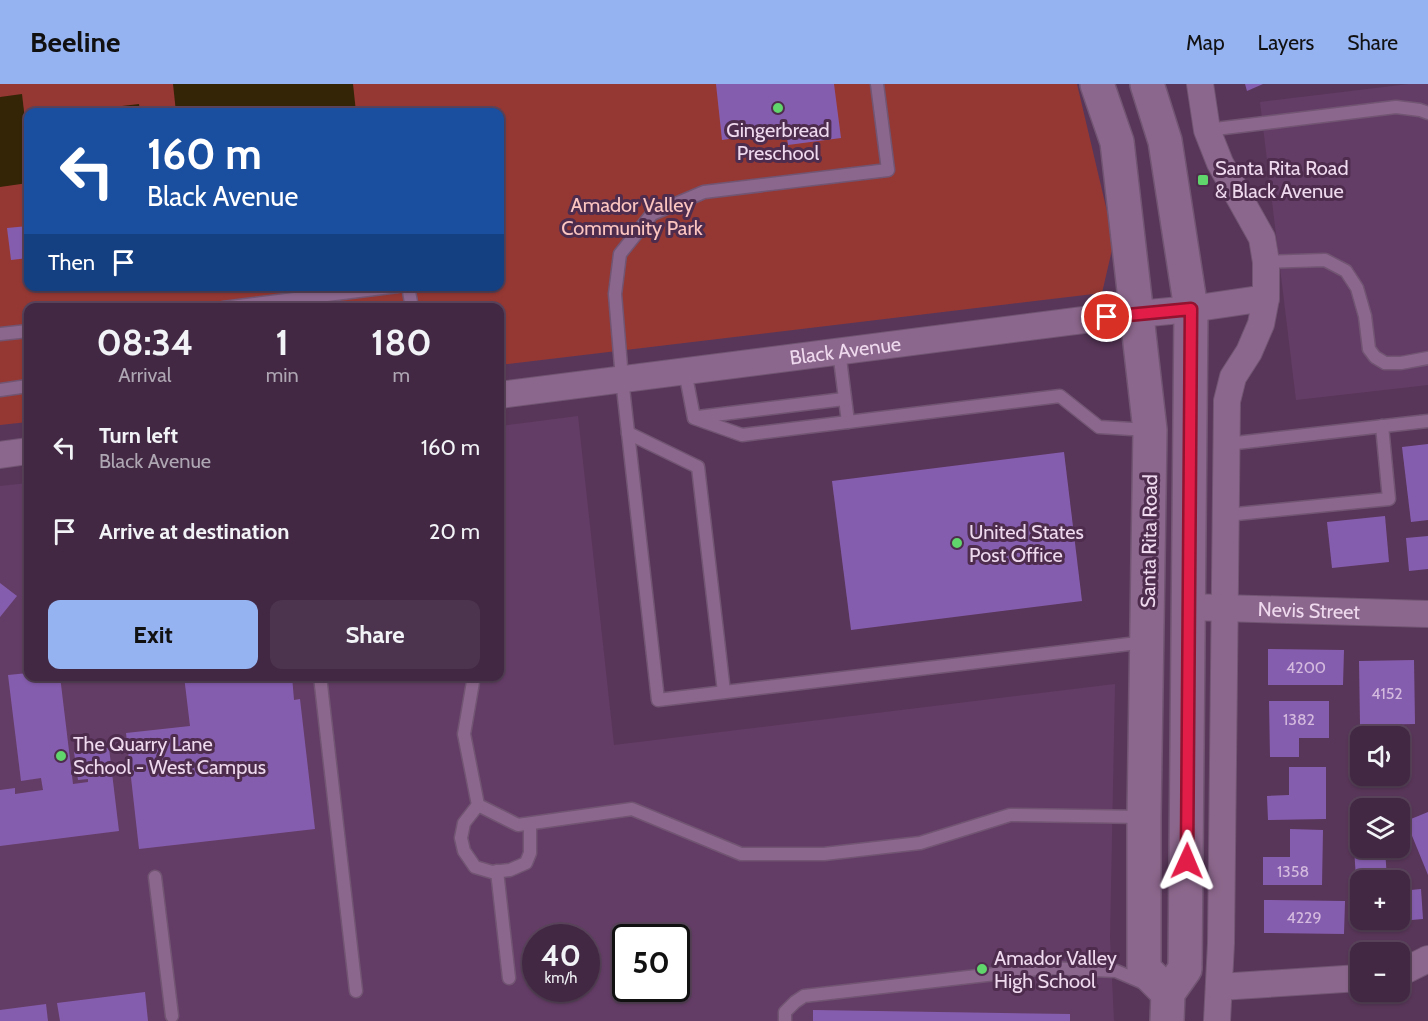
<!DOCTYPE html>
<html lang="en">
<head>
<meta charset="utf-8">
<style>
  :root { --surface:#422843; --page:#4c344e; --text:#f1f3f6; --muted:#aea6b2; --line:#5a445c; --accent:#95b2f1 }
  body { margin:0; font-family:Cabin,sans-serif; background:var(--page); color:var(--text); height:100vh; display:flex; flex-direction:column; font-size:22px; white-space:nowrap }
  * { box-sizing:border-box; margin:0 }
  p { font-size:20px; color:var(--muted) }
  .icon { flex:none; width:33px; height:33px; fill:none; stroke:currentColor; stroke-width:2; stroke-linecap:round; stroke-linejoin:round }
  .map { position:relative; flex:1; overflow:hidden }
  .side { position:absolute; left:24px; top:219px; width:480px; height:378px; display:flex; flex-direction:column; background:var(--surface); border-radius:12px; box-shadow:0 2px 4px #0004,0 0 0 2px var(--line) }
  .side>* { flex:none }
  .hud { position:absolute; left:24px; top:24px; width:480px; height:183px; border-radius:12px; box-shadow:0 2px 4px #0004,0 0 0 2px var(--line); background:#1a4fa0; color:#fff; overflow:hidden }
  .buttons { position:absolute; left:1350px; top:642px; display:grid; gap:12px }
  .buttons a { display:grid; place-items:center; width:60px; height:60px; border-radius:12px; background:var(--surface); box-shadow:0 2px 4px #0004,0 0 0 2px var(--line); font-size:30px }
  .speed { position:absolute; left:522px; top:840px; display:flex; gap:12px; font-size:30px; font-weight:700; text-align:center }
  .speed>* { display:grid; place-content:center; width:78px; height:78px; border-radius:50%; background:var(--surface); box-shadow:0 2px 4px #0004,0 0 0 2px var(--line); line-height:1 }
  .speed small { font-size:15px; font-weight:400 }
  .speed .limit { border:3px solid #111; border-radius:9px; background:#fff; color:#111 }
  .pin { position:absolute; display:grid; place-items:center; width:51px; height:51px; color:#fff; margin:-26px; border:3px solid #fff; border-radius:50%; box-shadow:0 2px 6px #0007 }
  .me { position:absolute; width:66px; margin:-33px; rotate:1deg; stroke-linejoin:round; filter:drop-shadow(0 0 4px #0008) }
  .turn { display:flex; align-items:center; gap:21px; height:126px; padding:0 24px; font-size:27px }
  .turn .icon { width:78px; height:78px; stroke-width:2.5 }
  .turn b { display:block; font-size:42px; line-height:51px }
  .then { display:flex; align-items:center; height:57px; padding:0 24px; background:#0003; gap:12px; font-size:22px }
  .eta { display:flex; justify-content:space-evenly; align-items:center; height:102px; text-align:center }
  .eta b { font-size:36px; font-weight:700; line-height:42px }
  .cta { display:flex; gap:12px; margin-top:auto; padding:12px 24px }
  .cta a { flex:1; height:69px; border-radius:12px; background:var(--accent); color:#111; font-size:24px; font-weight:700; line-height:69px; text-align:center }
  .cta a+a { background:var(--page); color:var(--text) }
  ul { padding:0; list-style:none }
  li { display:flex; align-items:center; gap:18px; height:84px; padding:0 24px }
  li div { flex:1 }
  li b { display:block; font-size:22px }
  li em { font-style:normal }
  header { display:flex; align-items:center; gap:36px; box-sizing:border-box; height:84px; padding:0 30px; background:var(--accent); color:#111 }
  header strong { font-size:28px }
  nav { display:flex; gap:33px; margin-inline-start:auto; font-size:21px }
  .map>svg:first-child { display:block }
  .built { fill:#643d66; fill-rule:evenodd }
  .green { fill:#953834; fill-rule:evenodd }
  .water { fill:#332505 }
  .building { fill:#855dae }
  .lines { fill:none; stroke-linecap:round; stroke-linejoin:round }
  .service-casing { stroke:#715573; stroke-width:15 }
  .minor-casing { stroke:#715573; stroke-width:28 }
  .secondary-casing { stroke:#715573; stroke-width:36 }
  .service { stroke:#8c678d; stroke-width:12 }
  .minor { stroke:#8c678d; stroke-width:26 }
  .secondary { stroke:#8c678d; stroke-width:33 }
  .route-casing { stroke:#92132f; stroke-width:15 }
  .route { stroke:#e11d48; stroke-width:10 }
  .poi-dot { fill:#60d56b; stroke:#4d2c4e; stroke-width:2 }
  .labels { text-anchor:middle; dominant-baseline:central; stroke-width:6; stroke-linejoin:round; paint-order:stroke }
  .number-label { font-size:16px; fill:#d4bade }
  .poi-label { font-size:20px; fill:#eed9ee; stroke:#4d2c4e; text-anchor:start }
  .park-label { font-size:20px; fill:#fcc5c0; stroke:#4d2c4e }
  .street-label { font-size:20px; fill:#eed9ee; stroke:#4d2c4e }
</style>
</head>
<body>
<header>
<strong>Beeline</strong>
<nav><a>Map</a><a>Layers</a><a>Share</a></nav>
</header>
<div class="map">
<svg width="1428" height="937" viewBox="0 0 1428 937">
  <rect width="100%" height="100%" fill="#583659"/>
  <!-- built -->
  <g class="built">
    <polygon points="1409,0 1428,0 1428,301 1296,316 1260,18"/>
    <path d="M578 332 614 661 1115 600 1110 854 1114 937H0V402L28 399V592H500V342ZM536 854H586V904H536ZM626 854H676V904H626Z"/>
  </g>
  <!-- green -->
  <path class="green" d="M0 0H1077L1114 157 1102 209 500 281V224H28V338L0 341ZM28 28H500V202H28Z"/>
  <!-- water -->
  <g class="water">
    <polygon points="173,0 353,0 356,28 176,28"/>
    <polygon points="22,10 28,62 28,99 0,103 0,13"/>
    <polygon points="139,20 140,28 71,28"/>
  </g>
  <!-- building -->
  <g class="building">
    <polygon points="716,0 834,0 841,54 788,61 786,47 722,56"/>
    <polygon points="1245,0 1263,0 1247,7"/>
    <polygon points="28,142 28,174 11,176 7,144"/>
    <polygon points="1428,360 1428,436 1411,438 1402,363"/>
    <polygon points="1064,368 1082,517 851,546 832,397"/>
    <polygon points="1385,432 1389,478 1332,484 1327,438"/>
    <polygon points="1428,452 1428,485 1409,487 1406,454"/>
    <polygon points="0,499 17,512 0,533"/>
    <polygon points="1268,565 1344,566 1343,601 1268,601"/>
    <polygon points="1414,576 1415,640 1360,641 1359,577"/>
    <polygon points="28,589 28,592 60,592 73,700 88,698 88,695 78,696 74,668 109,664 119,747 0,762 0,706 15,704 15,710 43,706 41,694 21,697 8,591"/>
    <polygon points="184,592 292,592 294,616 300,615 315,745 139,765 126,649 190,642"/>
    <polygon points="1269,617 1329,617 1329,654 1299,654 1299,673 1270,673"/>
    <polygon points="1289,683 1326,683 1326,735 1268,736 1267,712 1289,711"/>
    <polygon points="1428,728 1428,791 1406,737"/>
    <polygon points="1290,745 1323,746 1322,801 1263,801 1263,773 1290,773"/>
    <polygon points="1354,764 1385,764 1387,796 1360,796 1360,836 1390,836 1390,837 1359,839"/>
    <polygon points="1421,805 1423,835 1400,837 1400,807"/>
    <polygon points="1264,816 1345,817 1344,850 1264,849"/>
    <polygon points="145,908 148,937 60,937 57,919"/>
    <polygon points="46,920 48,937 0,937 0,926"/>
    <polygon points="813,926 1070,930 1070,937 813,937"/>
  </g>
  <g class="lines">
    <defs>
      <g id="service">
        <polyline points="877,0 888,86 704,108 652,130 620,170 615,210 622,295 658,616 1146,558"/>
        <polyline points="1207,46 1396,23 1420,26 1428,29"/>
        <polyline points="1266,178 1325,176 1346,187 1357,204 1365,232 1369,265 1375,273 1385,279 1401,279 1428,274"/>
        <polyline points="408,202 412,224"/>
        <polyline points="223,224 398,202"/>
        <polyline points="0,250 28,247"/>
        <polyline points="839,267 848,338"/>
        <polyline points="685,287 694,334 742,351 1060,312 1099,343 1148,346"/>
        <polyline points="0,306 28,302"/>
        <polyline points="698,333 844,315"/>
        <polyline points="628,349 698,383 724,608"/>
        <polyline points="1227,360 1428,337"/>
        <polyline points="1226,431 1389,415 1382,342"/>
        <polyline points="320,592 356,907"/>
        <polyline points="474,592 464,650 478,721 518,741 632,725 741,770 824,770 920,759 1010,731 1143,733"/>
        <polyline points="478,721 464,739 461,754 464,767 475,783 492,788 510,786 526,779 530,769 530,740"/>
        <polyline points="497,787 509,894"/>
        <polyline points="155,793 172,932"/>
        <polyline points="785,937 785,928 795,918 804,912 1047,884 1116,887 1144,899"/>
      </g>
      <g id="minor">
        <polyline points="1200,0 1207,46 1220,79 1262,154 1266,178 1266,214 1261,240 1249,268 1233,293 1227,317 1221,859 1217,937"/>
        <path id="s1" d="M500 311 1107 233 1191 225 1266 214"/>
        <polyline points="0,371 28,367"/>
        <path id="s2" d="M1189 523 1428 530"/>
        <polyline points="1400,889 1428,875"/>
        <polyline points="1219,903 1360,894"/>
      </g>
      <g id="secondary">
        <polyline points="1097,0 1117,58 1150,346 1144,733 1144,885 1168,909"/>
        <polyline points="1147,0 1165,57 1191,225 1185,885 1168,909 1167,937"/>
      </g>
    </defs>
    <!-- service casing -->
    <use href="#service" class="service-casing"/>
    <!-- minor casing -->
    <use href="#minor" class="minor-casing"/>
    <!-- secondary casing -->
    <use href="#secondary" class="secondary-casing"/>
    <!-- service -->
    <use href="#service" class="service"/>
    <!-- minor -->
    <use href="#minor" class="minor"/>
    <!-- secondary -->
    <use href="#secondary" class="secondary"/>
  </g>
  <g class="lines">
    <defs>
      <polyline id="route" points="1107,233 1191,225 1187,777"/>
    </defs>
    <!-- route casing -->
    <use href="#route" class="route-casing"/>
    <!-- route -->
    <use href="#route" class="route"/>
  </g>
  <!-- markers -->
  <g class="poi-dot">
    <circle cx="778" cy="24" r="6"/>
    <rect x="1197" y="90" width="12" height="12" rx="3"/>
    <circle cx="957" cy="459" r="6"/>
    <circle cx="61" cy="672" r="6"/>
    <circle cx="982" cy="885" r="6"/>
  </g>
  <g class="labels">
    <!-- number labels -->
    <g class="number-label">
      <text x="1306" y="583">4200</text>
      <text x="1387" y="609">4152</text>
      <text x="1299" y="635">1382</text>
      <text x="1293" y="787">1358</text>
      <text x="1304" y="833">4229</text>
    </g>
    <!-- poi labels -->
    <g class="poi-label">
      <text x="778" y="46" text-anchor="middle">Gingerbread<tspan x="778" dy="23">Preschool</tspan></text>
      <text x="1215" y="84">Santa Rita Road<tspan x="1215" dy="23">&amp; Black Avenue</tspan></text>
      <text x="969" y="448">United States<tspan x="969" dy="23">Post Office</tspan></text>
      <text x="73" y="660">The Quarry Lane<tspan x="73" dy="23">School - West Campus</tspan></text>
      <text x="994" y="874">Amador Valley<tspan x="994" dy="23">High School</tspan></text>
    </g>
    <!-- park labels -->
    <g class="park-label">
      <text x="632" y="121">Amador Valley<tspan x="632" dy="23">Community Park</tspan></text>
    </g>
    <!-- street labels -->
    <g class="street-label">
      <text stroke="none"><textPath href="#s1" startOffset="348">Black Avenue</textPath></text>
      <text transform="translate(1149 457) rotate(-89)">Santa Rita Road</text>
      <text stroke="none"><textPath href="#s2" startOffset="120">Nevis Street</textPath></text>
    </g>
  </g>
</svg>
<div class="buttons">
<a><svg class="icon" aria-label="sound" viewBox="0 0 24 24"><path d="M4 9h4l5-4v14l-5-4H4zM17 9q2 3 0 6"/></svg></a>
<a><svg class="icon" aria-label="layers" viewBox="0 0 24 24"><path d="M12 4l9 5-9 5-9-5zM3 14l9 5 9-5"/></svg></a>
<a>+</a>
<a>−</a>
</div>
<div class="speed"><div>40<small>km/h</small></div><div class="limit">50</div></div>
<div class="pin" style="left:1107px;top:233px;background:#d93025"><svg class="icon" aria-label="arrive" viewBox="0 0 24 24"><path d="M6 21V4h12l-3 4 3 4H6"/></svg></div>
<svg class="me" style="left:1187px;top:777px" viewBox="-20 -20 40 40"><path d="M0-17L14 15 0 8-14 15z" fill="#e11d48" stroke="#fff" stroke-width="4"/></svg>
<div class="hud">
<div class="turn"><svg class="icon" aria-label="left" viewBox="0 0 24 24"><path d="M17 20v-9H6M10 6l-5 5 5 5"/></svg><div><b>160 m</b>Black Avenue</div></div>
<div class="then">Then<svg class="icon" aria-label="arrive" viewBox="0 0 24 24"><path d="M6 21V4h12l-3 4 3 4H6"/></svg></div>
</div>
<section class="side">
<div class="eta">
<div><b>08:34</b><p>Arrival</p></div>
<div><b>1</b><p>min</p></div>
<div><b>180</b><p>m</p></div>
</div>
<ul>
<li><svg class="icon" aria-label="left" viewBox="0 0 24 24"><path d="M17 20v-9H6M10 6l-5 5 5 5"/></svg><div><b>Turn left</b><p>Black Avenue</p></div><em>160 m</em></li>
<li><svg class="icon" aria-label="arrive" viewBox="0 0 24 24"><path d="M6 21V4h12l-3 4 3 4H6"/></svg><div><b>Arrive at destination</b></div><em>20 m</em></li>
</ul>
<div class="cta"><a>Exit</a><a>Share</a></div>
</section>
</div>
</body>
</html>
